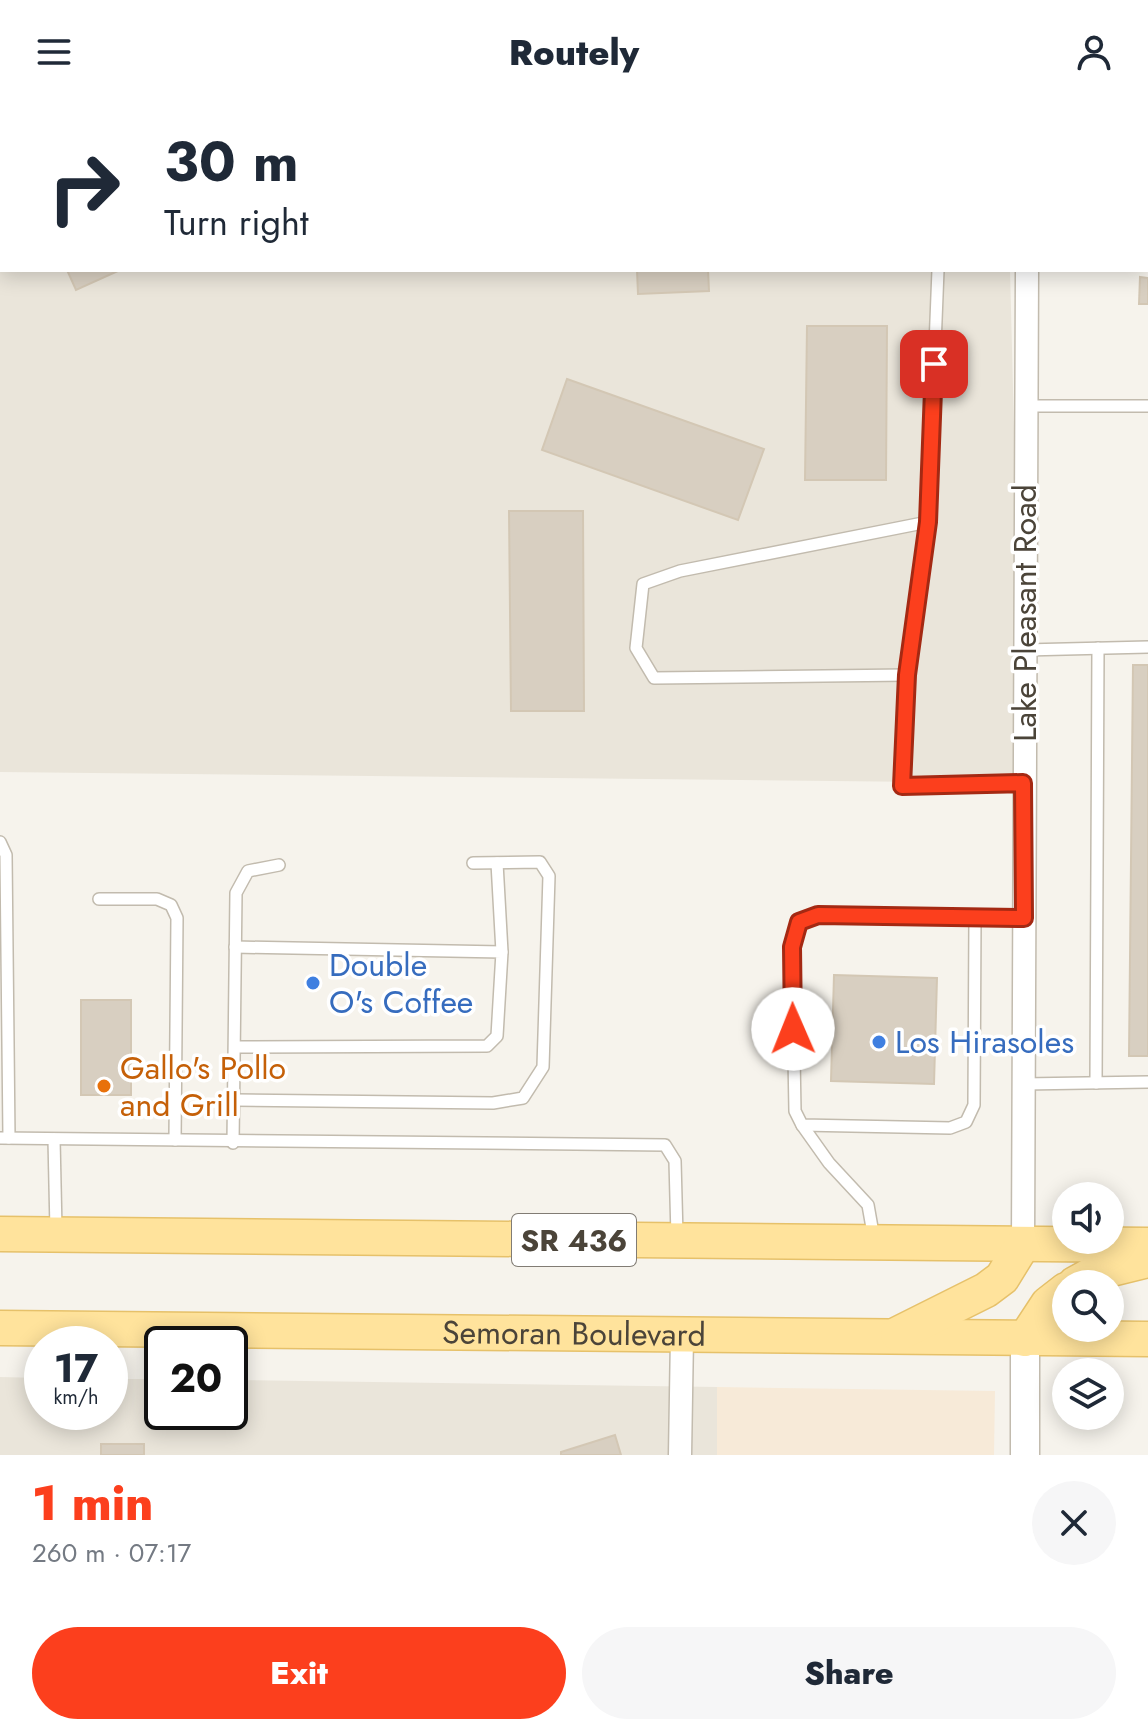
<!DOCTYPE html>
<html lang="en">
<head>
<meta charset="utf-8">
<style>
  :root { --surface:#fff; --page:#f6f6f7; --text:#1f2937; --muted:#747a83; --accent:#fc3f1d }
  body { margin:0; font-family:Jost,sans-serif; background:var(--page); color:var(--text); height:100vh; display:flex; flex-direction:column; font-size:30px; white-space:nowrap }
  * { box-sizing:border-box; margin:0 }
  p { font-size:26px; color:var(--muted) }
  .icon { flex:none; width:44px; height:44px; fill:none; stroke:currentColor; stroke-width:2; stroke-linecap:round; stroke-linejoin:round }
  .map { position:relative; height:1351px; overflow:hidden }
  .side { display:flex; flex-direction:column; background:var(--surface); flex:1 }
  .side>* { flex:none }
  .hud { position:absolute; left:0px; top:0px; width:1148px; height:168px; box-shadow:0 4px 20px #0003; background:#fff; color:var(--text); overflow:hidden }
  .fabs { position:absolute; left:1052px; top:1078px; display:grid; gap:16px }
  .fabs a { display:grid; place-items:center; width:72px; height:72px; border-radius:50%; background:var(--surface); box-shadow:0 4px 20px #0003; font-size:40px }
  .speed { position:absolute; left:24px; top:1222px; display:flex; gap:16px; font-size:40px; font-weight:700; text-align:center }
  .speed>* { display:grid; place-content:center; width:104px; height:104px; border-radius:50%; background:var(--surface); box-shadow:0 4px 20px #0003; line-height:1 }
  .speed small { font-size:20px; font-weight:400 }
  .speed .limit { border:4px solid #111; border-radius:12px; background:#fff; color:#111 }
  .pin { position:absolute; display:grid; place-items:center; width:68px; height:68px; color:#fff; margin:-34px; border-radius:16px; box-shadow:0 4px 12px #0006 }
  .me { position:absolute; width:88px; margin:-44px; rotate:359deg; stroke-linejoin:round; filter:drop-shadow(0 0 6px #0008) }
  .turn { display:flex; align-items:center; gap:28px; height:168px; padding:0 32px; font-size:36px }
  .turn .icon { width:104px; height:104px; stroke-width:2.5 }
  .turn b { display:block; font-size:56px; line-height:68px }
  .round { display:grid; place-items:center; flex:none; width:84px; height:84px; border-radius:42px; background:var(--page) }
  .head { display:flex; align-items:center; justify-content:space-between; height:136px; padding:0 32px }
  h1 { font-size:48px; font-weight:800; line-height:60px; color:var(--accent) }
  .button { display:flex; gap:16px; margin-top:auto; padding:16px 32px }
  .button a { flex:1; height:92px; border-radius:48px; background:var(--accent); color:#fff; font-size:32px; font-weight:800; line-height:92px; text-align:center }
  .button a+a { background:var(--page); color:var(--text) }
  header { display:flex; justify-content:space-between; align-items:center; height:104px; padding:0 32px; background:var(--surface); font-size:36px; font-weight:800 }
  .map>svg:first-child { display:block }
  .residential { fill:#eae5da }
  .commercial { fill:#f7ead8 }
  .building { fill:#d8cfc1; stroke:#d3c7b4; stroke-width:2 }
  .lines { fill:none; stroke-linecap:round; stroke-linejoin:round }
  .service-casing { stroke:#c2bbae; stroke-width:14 }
  .minor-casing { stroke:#c2bbae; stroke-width:25 }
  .tertiary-casing { stroke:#c2bbae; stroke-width:31 }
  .primary-casing { stroke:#e6c16a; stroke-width:37 }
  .service { stroke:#fff; stroke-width:11 }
  .minor { stroke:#fff; stroke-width:22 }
  .tertiary { stroke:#fff; stroke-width:28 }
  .primary { stroke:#ffe39c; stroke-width:34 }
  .route-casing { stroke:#a42913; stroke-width:20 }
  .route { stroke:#fc3f1d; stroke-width:14 }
  .shop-dot { fill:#3f7fe0; stroke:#fff; stroke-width:3 }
  .food-dot { fill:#e8710a; stroke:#fff; stroke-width:3 }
  .labels { text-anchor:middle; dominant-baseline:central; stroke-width:7; stroke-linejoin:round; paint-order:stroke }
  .shield { fill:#fff; stroke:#817c74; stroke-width:2 }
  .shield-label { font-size:30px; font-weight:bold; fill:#4b4439 }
  .street-label { font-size:32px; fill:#4b4439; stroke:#fff }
  .shop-label { font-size:32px; fill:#366cbe; stroke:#fff; text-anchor:start }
  .food-label { font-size:32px; fill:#c56008; stroke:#fff; text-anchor:start }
</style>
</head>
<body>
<header><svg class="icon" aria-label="menu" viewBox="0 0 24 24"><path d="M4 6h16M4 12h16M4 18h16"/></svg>Routely<svg class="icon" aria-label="person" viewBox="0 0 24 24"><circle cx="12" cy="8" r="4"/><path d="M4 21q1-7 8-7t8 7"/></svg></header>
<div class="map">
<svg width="1148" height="1351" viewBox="0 0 1148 1351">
  <rect width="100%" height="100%" fill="#f6f3ec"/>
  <!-- residential -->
  <g class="residential">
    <polygon points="0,0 1005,0 2,2 2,166 1010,166 1023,679 0,668"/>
    <polygon points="0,1273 42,1274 42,1308 110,1308 110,1275 162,1275 162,1308 230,1308 230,1276 717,1283 717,1351 0,1351"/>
  </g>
  <!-- commercial -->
  <polygon class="commercial" points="717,1283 995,1287 994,1351 717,1351"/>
  <!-- building -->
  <g class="building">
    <polygon points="67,166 120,166 76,186"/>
    <polygon points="637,166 708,166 709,187 638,190"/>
    <polygon points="1140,173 1148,174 1148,200 1139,200"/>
    <polygon points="807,222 887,222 886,376 805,376"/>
    <polygon points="567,275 764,345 738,416 542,346"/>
    <polygon points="509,407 583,407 584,607 511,607"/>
    <polygon points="1133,561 1148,561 1148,952 1129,952"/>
    <polygon points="834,871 937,874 934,980 831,977"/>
    <rect x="81" y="896" width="50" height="95"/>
    <polygon points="615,1331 621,1351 561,1351 561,1348"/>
    <rect x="101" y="1340" width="43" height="11"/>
  </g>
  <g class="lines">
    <defs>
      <g id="service">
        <polyline points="76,0 77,2"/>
        <polyline points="924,0 924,2"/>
        <polyline points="881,2 887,0"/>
        <polyline points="1146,11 1148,11"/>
        <polyline points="0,44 2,48"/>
        <polyline points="938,166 928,418 907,571 902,682 1023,679"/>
        <polyline points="1026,302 1148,302"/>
        <polyline points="1025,546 1148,543"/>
        <polyline points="907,571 654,574 636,544 643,480 680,467 928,418"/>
        <polyline points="0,738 6,751 9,1034"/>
        <polyline points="497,759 502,848"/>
        <polyline points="99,795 157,795 171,801 177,814 175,1036"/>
        <polyline points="975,814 974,1001 966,1018 950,1024 802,1021 795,1007 792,843 799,818 818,811 1024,814"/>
        <polyline points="235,843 502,848 497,932 487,942 236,943"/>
        <polyline points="1096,979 1098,544"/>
        <polyline points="1024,980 1148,978"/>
        <polyline points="236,996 493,999 523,994 543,963 549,772 540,758 473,759"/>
        <polyline points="802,1021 829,1059 868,1101 874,1135"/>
        <polyline points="0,1034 665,1041 675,1057 677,1132"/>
        <polyline points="54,1035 56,1126"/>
        <polyline points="233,1039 236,789 248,767 279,761"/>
      </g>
      <g id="minor">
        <polyline points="1027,0 1027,2"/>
        <polyline points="1023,1140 1027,166"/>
        <polyline points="680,1351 682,1232"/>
      </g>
      <polyline id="tertiary" points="1025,1235 1025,1351"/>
      <g id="primary">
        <polyline points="0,1130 1148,1141"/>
        <polyline points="1075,1180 1095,1169 1148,1156"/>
        <path id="s1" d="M0 1224 1148 1235"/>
        <polyline points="898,1230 986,1186 1002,1174 1023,1140"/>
        <polyline points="1025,1235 1048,1200 1066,1186"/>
      </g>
    </defs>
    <!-- service casing -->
    <use href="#service" class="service-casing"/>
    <!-- minor casing -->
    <use href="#minor" class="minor-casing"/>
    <!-- tertiary casing -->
    <use href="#tertiary" class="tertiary-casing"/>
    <!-- primary casing -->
    <use href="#primary" class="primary-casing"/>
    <!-- service -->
    <use href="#service" class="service"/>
    <!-- minor -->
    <use href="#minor" class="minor"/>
    <!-- tertiary -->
    <use href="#tertiary" class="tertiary"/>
    <!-- primary -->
    <use href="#primary" class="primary"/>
  </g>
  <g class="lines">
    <defs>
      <polyline id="route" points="793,925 792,843 799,818 818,811 1024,814 1023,679 902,682 907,571 928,418 934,260"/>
    </defs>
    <!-- route casing -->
    <use href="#route" class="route-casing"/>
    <!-- route -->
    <use href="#route" class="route"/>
  </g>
  <!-- markers -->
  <g class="shop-dot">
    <circle cx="313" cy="879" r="8"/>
    <circle cx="879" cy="938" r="8"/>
  </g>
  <circle class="food-dot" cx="104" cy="982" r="8"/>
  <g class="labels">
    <!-- shield labels -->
    <rect class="shield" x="512" y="1110" width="124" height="52" rx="6"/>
    <g class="shield-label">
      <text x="574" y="1136">SR 436</text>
    </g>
    <!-- street labels -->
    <g class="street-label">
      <text transform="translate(1025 509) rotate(-90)">Lake Pleasant Road</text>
      <text stroke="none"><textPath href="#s1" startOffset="574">Semoran Boulevard</textPath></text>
    </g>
    <!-- shop labels -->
    <g class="shop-label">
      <text x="329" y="861">Double<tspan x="329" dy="37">O's Coffee</tspan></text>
      <text x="895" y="938">Los Hirasoles</text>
    </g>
    <!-- food labels -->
    <g class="food-label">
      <text x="120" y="964">Gallo's Pollo<tspan x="120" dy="37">and Grill</tspan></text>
    </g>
  </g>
</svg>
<div class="fabs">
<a><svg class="icon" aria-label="sound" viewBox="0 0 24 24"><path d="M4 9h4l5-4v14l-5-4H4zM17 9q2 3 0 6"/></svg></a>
<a><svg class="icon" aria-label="search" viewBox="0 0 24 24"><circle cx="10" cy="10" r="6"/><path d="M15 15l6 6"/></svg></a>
<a><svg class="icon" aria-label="layers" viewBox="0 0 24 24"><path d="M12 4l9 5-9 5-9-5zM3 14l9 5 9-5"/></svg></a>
</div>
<div class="speed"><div>17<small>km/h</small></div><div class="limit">20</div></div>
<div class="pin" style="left:934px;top:260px;background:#d93025"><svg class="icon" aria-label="arrive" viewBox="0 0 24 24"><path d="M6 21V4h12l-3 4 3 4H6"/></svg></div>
<svg class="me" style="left:793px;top:925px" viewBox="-20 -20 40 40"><circle r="19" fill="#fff"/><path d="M0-13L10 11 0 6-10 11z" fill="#fc3f1d"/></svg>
<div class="hud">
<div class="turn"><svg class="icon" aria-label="right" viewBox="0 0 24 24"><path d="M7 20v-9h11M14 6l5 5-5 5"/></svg><div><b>30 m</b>Turn right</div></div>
</div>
</div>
<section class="side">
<div class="head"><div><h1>1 min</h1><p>260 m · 07:17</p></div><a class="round"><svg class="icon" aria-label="close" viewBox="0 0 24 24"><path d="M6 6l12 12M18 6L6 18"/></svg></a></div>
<div class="button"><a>Exit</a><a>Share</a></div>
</section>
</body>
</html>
